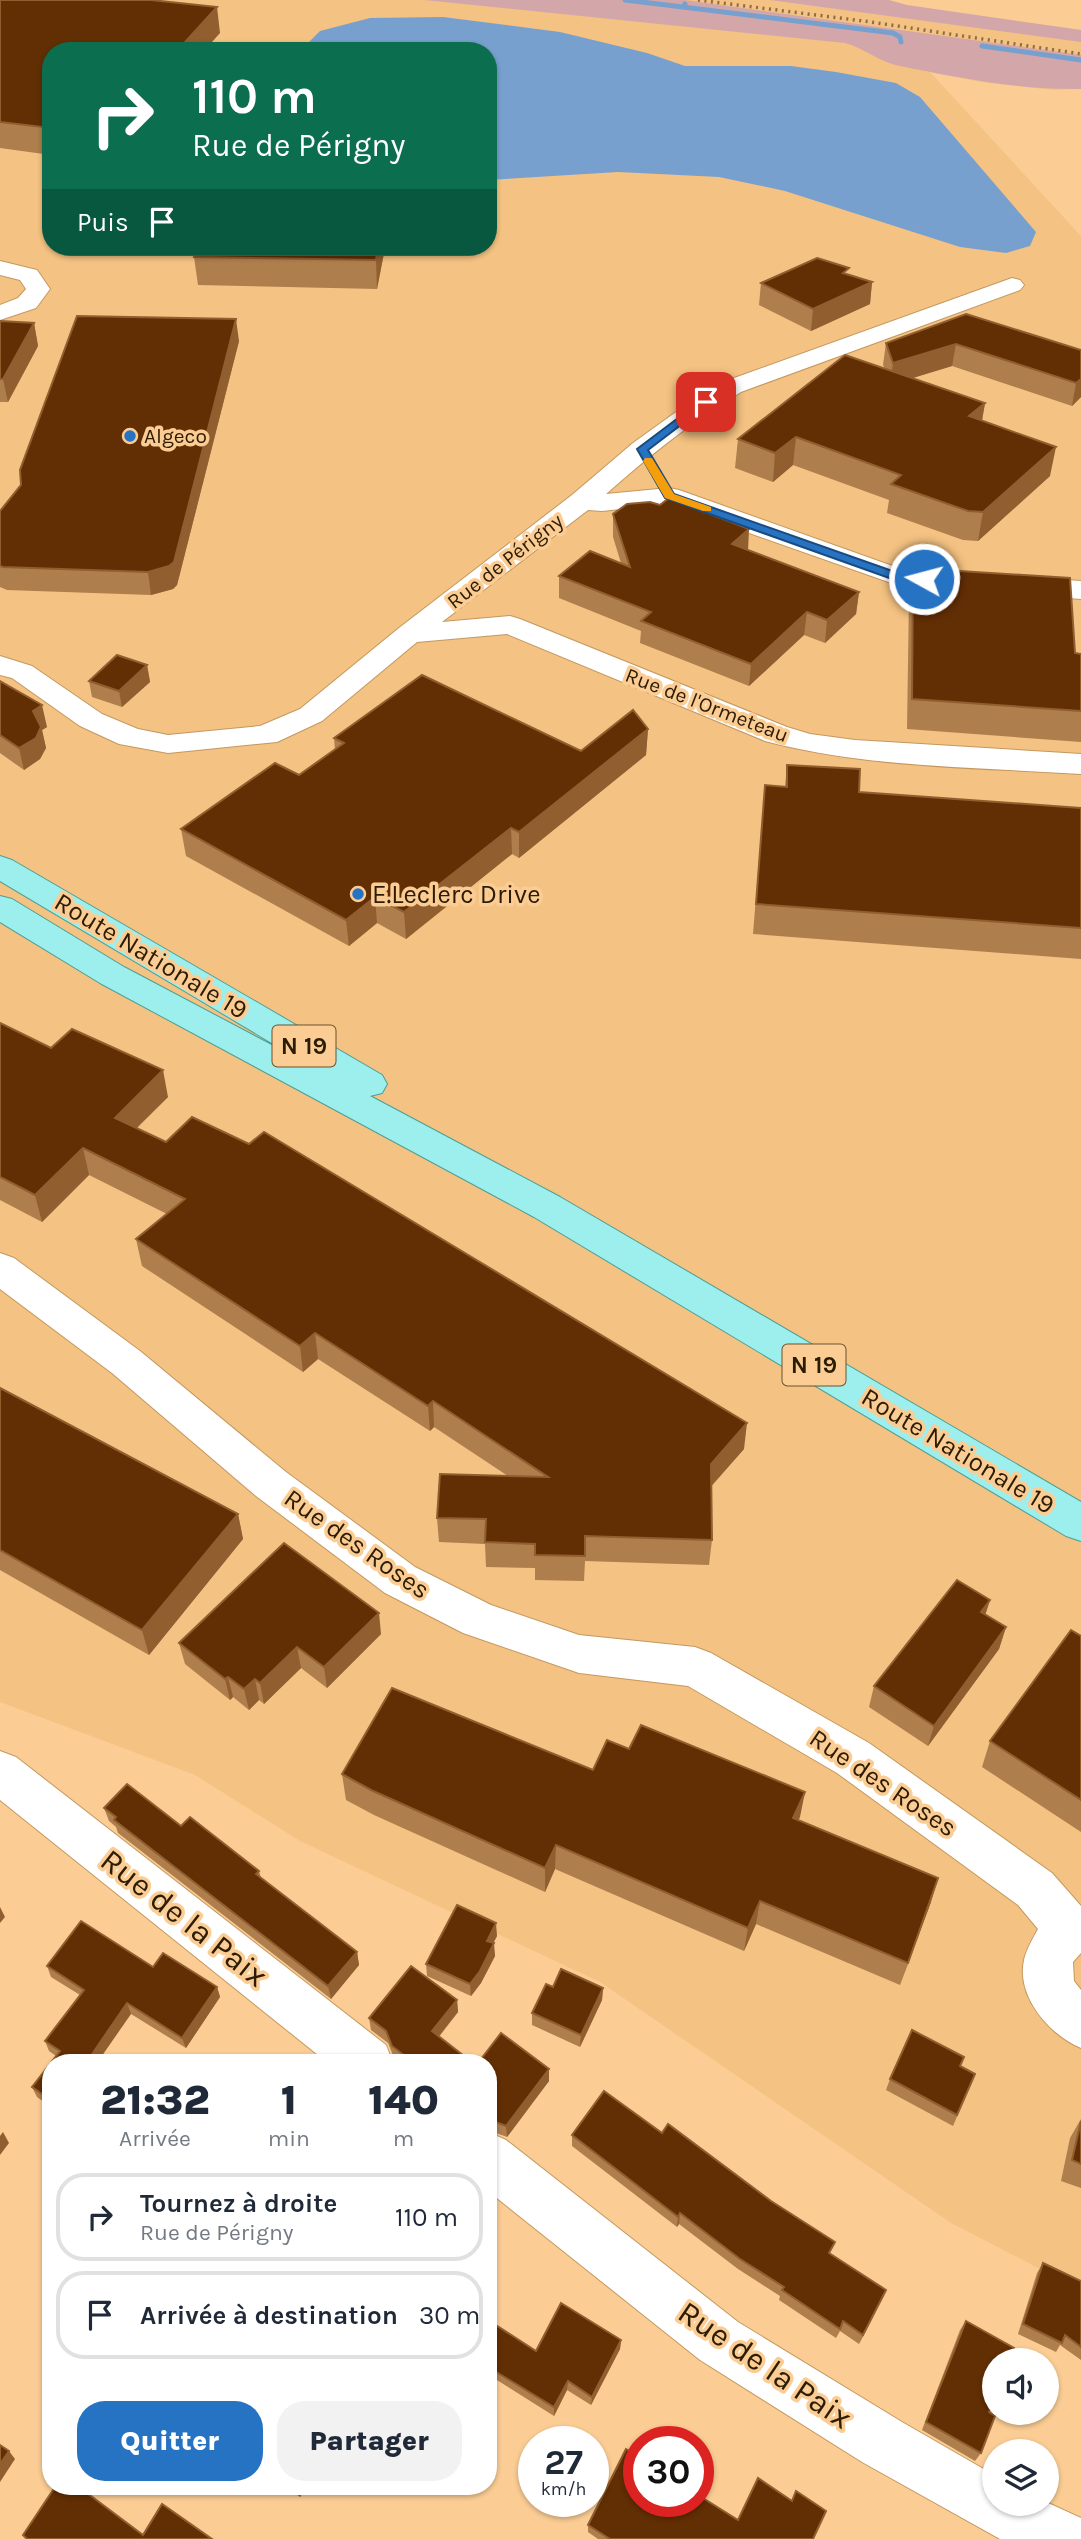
<!DOCTYPE html>
<html lang="fr">
<head>
<meta charset="utf-8">
<style>
  :root { --surface:#fff; --page:#f2f2f3; --text:#1f2937; --muted:#747a83; --line:#e0e1e3; --accent:#2773c3 }
  body { margin:0; font-family:Karla,sans-serif; background:var(--page); color:var(--text); height:100vh; display:flex; flex-direction:column; font-size:26px; white-space:nowrap }
  * { box-sizing:border-box; margin:0 }
  p { font-size:23px; color:var(--muted) }
  .icon { flex:none; width:38px; height:38px; fill:none; stroke:currentColor; stroke-width:2; stroke-linecap:round; stroke-linejoin:round }
  .map { position:relative; flex:1; overflow:hidden }
  .side { position:absolute; left:42px; top:2054px; width:455px; height:441px; display:flex; flex-direction:column; background:var(--surface); border-radius:28px; box-shadow:0 2px 5px #0004 }
  .side>* { flex:none }
  .banner { position:absolute; left:42px; top:42px; width:455px; height:214px; border-radius:28px; box-shadow:0 2px 5px #0004; background:#0b6e4f; color:#fff; overflow:hidden }
  .buttons { position:absolute; left:982px; top:2348px; display:grid; gap:14px }
  .buttons a { display:grid; place-items:center; width:77px; height:77px; border-radius:50%; background:var(--surface); box-shadow:0 2px 5px #0004; font-size:35px }
  .speed { position:absolute; left:518px; top:2426px; display:flex; gap:14px; font-size:35px; font-weight:700; text-align:center }
  .speed>* { display:grid; place-content:center; width:91px; height:91px; border-radius:50%; background:var(--surface); box-shadow:0 2px 5px #0004; line-height:1 }
  .speed small { font-size:18px; font-weight:400 }
  .speed .limit { border:10px solid #d22; background:#fff; color:#111 }
  .pin { position:absolute; display:grid; place-items:center; width:60px; height:60px; color:#fff; margin:-30px; border-radius:14px; box-shadow:0 4px 10px #0006 }
  .me { position:absolute; width:77px; margin:-38px; rotate:277deg; stroke-linejoin:round; filter:drop-shadow(0 0 5px #0008) }
  .turn { display:flex; align-items:center; gap:24px; height:147px; padding:0 35px; font-size:32px }
  .turn .icon { width:91px; height:91px; stroke-width:2.5 }
  .turn b { display:block; font-size:49px; line-height:60px }
  .then { display:flex; align-items:center; height:66px; padding:0 35px; background:#0003; gap:14px; font-size:26px }
  .eta { display:flex; justify-content:space-evenly; align-items:center; height:119px; text-align:center }
  .eta b { font-size:42px; font-weight:800; line-height:49px }
  .action { display:flex; gap:14px; margin-top:auto; padding:14px 35px }
  .action a { flex:1; height:80px; border-radius:28px; background:var(--accent); color:#fff; font-size:28px; font-weight:800; line-height:80px; text-align:center }
  .action a+a { background:var(--page); color:var(--text) }
  ul { padding:0; list-style:none }
  li { display:flex; align-items:center; gap:21px; height:88px; margin:0 14px 10px; padding:0 21px; border:4px solid var(--line); border-radius:28px }
  li div { flex:1 }
  li b { display:block; font-size:26px }
  li em { font-style:normal }
  .map>svg:first-child { display:block }
  .built { fill:#f4c282; fill-rule:evenodd }
  .green { fill:#d3a7aa }
  .water { fill:#78a0ce }
  .lines { fill:none; stroke-linecap:round; stroke-linejoin:round }
  .stream { stroke:#78a0ce; stroke-width:5 }
  .minor-casing { stroke:#c3985f; stroke-width:2 }
  .major-casing { stroke:#4b9f94; stroke-width:2 }
  .minor { fill:#fff; fill-rule:evenodd }
  .major { fill:#9defed; fill-rule:evenodd }
  .rail { stroke:#8b6d46; stroke-width:3.5; stroke-dasharray:2 4.5; stroke-linecap:butt }
  .wall { fill:#ae7e4c }
  .shaded-wall { fill:#905e2f }
  .building { fill:#622e04; stroke:#905e2f; stroke-width:2 }
  .route { fill:#2773c3; stroke:#194b7f; stroke-width:2 }
  .slow { fill:#f59e0b }
  .poi-dot { fill:#2773c3; stroke:#fbcd94; stroke-width:2.5 }
  .labels { text-anchor:middle; dominant-baseline:central; stroke-width:7; stroke-linejoin:round; paint-order:stroke }
  .far-poi-label { font-size:21px; fill:#2c1c04; stroke:#fbcd94; text-anchor:start }
  .far-street-label { font-size:21px; fill:#2c1c04; stroke:#fbcd94 }
  .shield { fill:#fbcd94; stroke:#6a512f; stroke-width:2 }
  .shield-label { font-size:24px; font-weight:bold; fill:#2c1c04 }
  .poi-label { font-size:26px; fill:#2c1c04; stroke:#fbcd94; text-anchor:start }
  .street-label { font-size:26px; fill:#2c1c04; stroke:#fbcd94 }
  .near-street-label { font-size:32px; fill:#2c1c04; stroke:#fbcd94 }
</style>
</head>
<body>
<div class="map">
<svg width="1081" height="2539" viewBox="0 0 1081 2539">
  <rect width="100%" height="100%" fill="#fbcd94"/>
  <!-- built -->
  <path class="built" d="M0 0H867L1081 30V89L1053 90 981 82 930 72 1081 236V2290L951 2223 600 1982 300 1841 195 1775 0 1702ZM51 51H488V247H51Z"/>
  <!-- green -->
  <g class="green">
    <path d="M424 0H685L1081 55V89C1020 90 959 78 900 66 881 63 864 48 845 43Z"/>
    <polygon points="770,0 889,0 907,5 1081,30 1081,42"/>
  </g>
  <!-- water -->
  <polygon class="water" points="443,17 560,32 647,53 685,66 791,66 836,72 896,83 920,97 1036,232 1030,246 1006,253 960,247 785,191 719,177 618,172 488,180 488,51 300,51 320,31 370,18"/>
  <g class="lines">
    <!-- stream -->
    <g class="stream">
      <polyline points="625,0 683,7"/>
      <polyline points="685,4 683,7 893,33 900,37 901,42"/>
      <polyline points="982,46 1081,60"/>
    </g>
    <defs>
      <g id="minor">
        <polygon points="0,261 37,270 50,289 36,308 0,320 0,305 18,298 26,289 20,280 0,275"/>
        <path d="M1012 278 1020 280 1024 285 1020 290 741 392C692 421 648 457 606 494L669 488 679 490 901 569 1081 581V599L897 585 667 504 602 511 588 510 442 622 510 616 520 619 787 727 810 734 855 740 1081 754V774C976 767 867 768 765 741L507 634 417 642 322 721 277 742 168 753 119 744 80 726 12 678 0 675V656L32 666 102 714 138 729 168 735 260 726 300 709 399 628 572 495 633 443 697 397 723 382Z"/>
        <path d="M0 1253 14 1258 140 1351 286 1472 415 1567 491 1605 579 1635 695 1647 711 1653 869 1743 1052 1873 1081 1906V1953L1073 1962 1074 1981 1081 1990V2048C1050 2035 1016 1997 1024 1960 1026 1950 1033 1938 1038 1929L1018 1905 837 1773 688 1686 579 1673 463 1633 385 1593 256 1496 112 1373 0 1289Z"/>
        <polygon points="0,1751 16,1757 386,2045 393,2063 328,2063 0,1800"/>
        <polygon points="488,2132 506,2140 738,2322 902,2422 994,2475 994,2504 1046,2504 1046,2502 1081,2518 1081,2539 1000,2539 862,2462 700,2360 488,2191"/>
      </g>
      <polygon id="major" points="0,856 12,860 382,1075 387,1084 382,1093 370,1096 560,1197 1081,1502 1081,1541 1066,1536 534,1217 100,983 0,922 0,896 12,899 124,967 302,1061 0,881"/>
    </defs>
    <!-- minor casing -->
    <use href="#minor" class="minor-casing"/>
    <!-- major casing -->
    <use href="#major" class="major-casing"/>
    <!-- minor -->
    <use href="#minor" class="minor"/>
    <!-- major -->
    <use href="#major" class="major"/>
    <!-- rail -->
    <polyline class="rail" points="698,0 871,22 1081,54"/>
  </g>
  <!-- wall -->
  <g class="wall">
    <polygon points="0,0 220,33 51,51 51,155 0,148"/>
    <polygon points="384,253 377,289 198,285 194,257"/>
    <polygon points="848,274 872,282 870,304 811,331 759,305 761,283"/>
    <polygon points="966,314 1081,350 1081,397 1072,406 952,366 912,378 985,403 982,421 1050,476 978,541 963,540 887,513 889,500 793,465 773,482 735,468 738,439 885,369 883,365 886,343"/>
    <polygon points="0,321 34,323 38,346 8,402 0,402"/>
    <polygon points="239,341 177,585 173,589 151,595 7,590 0,587 0,511"/>
    <polygon points="613,514 748,550 859,592 856,614 825,643 804,635 749,686 640,643 641,631 559,598 559,576 621,563 613,537"/>
    <polygon points="913,568 1075,653 1081,654 1081,742 907,729 909,598"/>
    <polygon points="147,665 150,682 122,707 92,697 89,681"/>
    <polygon points="0,681 47,727 42,730 46,748 40,759 24,770 0,753"/>
    <polygon points="648,729 646,755 519,858 512,854 406,939 377,923 349,946 186,856 181,829 299,775 335,750 334,738 581,751"/>
    <polygon points="787,765 859,792 1081,808 1081,959 753,934 765,785 785,787"/>
    <polygon points="0,1023 51,1048 168,1097 137,1128 744,1449 711,1486 712,1540 709,1565 585,1561 584,1581 535,1580 535,1568 486,1567 485,1544 439,1542 437,1518 508,1476 434,1427 430,1431 318,1359 303,1372 142,1266 136,1239 167,1214 89,1175 42,1222 0,1200"/>
    <polygon points="0,1388 238,1514 243,1539 149,1655 0,1570"/>
    <polygon points="990,1600 985,1615 1006,1627 999,1649 928,1746 869,1707 874,1686"/>
    <polygon points="381,1634 327,1688 301,1668 264,1704 259,1700 249,1710 233,1697 230,1700 185,1664 179,1643"/>
    <polygon points="1081,1636 1081,1832 982,1767 990,1741"/>
    <polygon points="629,1749 805,1792 798,1820 931,1902 900,1985 756,1924 744,1951 555,1869 545,1892 374,1815 346,1800 342,1774 593,1770"/>
    <polygon points="104,1808 181,1826 259,1871 261,1878 357,1952 359,1965 331,1999 118,1833 116,1827 109,1821"/>
    <polygon points="497,1936 493,1943 495,1956 481,1983 471,1996 427,1976 426,1964"/>
    <polygon points="47,1966 153,1967 217,1987 220,1997 186,2048 131,2014 51,2063 51,2107 37,2097 32,2087 56,2056 49,2051 45,2041 80,1995 51,1977"/>
    <polygon points="553,1987 603,1988 602,2000 580,2047 532,2025 532,2013"/>
    <polygon points="457,2000 458,2012 439,2037 473,2063 400,2063 394,2058 388,2043 371,2030 369,2018"/>
    <polygon points="488,2063 549,2069 549,2081 507,2137 488,2130"/>
    <polygon points="960,2067 975,2074 953,2126 886,2090 890,2079"/>
    <polygon points="1081,2119 1081,2188 1061,2181 1070,2138"/>
    <polygon points="572,2135 830,2254 886,2290 859,2344 840,2331 836,2338 779,2300 780,2296 738,2269 679,2224 677,2227 572,2146"/>
    <polygon points="1043,2263 1081,2281 1081,2360 1060,2345 1056,2352 1018,2334 1037,2273"/>
    <polygon points="488,2320 536,2351 621,2340 620,2349 591,2405 567,2390 554,2416 489,2375 488,2376"/>
    <polygon points="966,2321 989,2412 981,2453 975,2461 922,2430 960,2330"/>
    <polygon points="285,2487 306,2487 300,2497"/>
    <polygon points="738,2520 813,2539 598,2539 588,2532 588,2525"/>
  </g>
  <!-- shaded-wall -->
  <g class="shaded-wall">
    <polygon points="217,7 220,33 204,51 177,51"/>
    <polygon points="378,247 384,247 384,253 377,289 376,260"/>
    <polygon points="872,282 870,304 811,331 813,309"/>
    <polygon points="236,319 239,341 177,585 173,589 151,595 148,572"/>
    <polygon points="34,323 38,346 8,402 3,379"/>
    <polygon points="956,344 952,366 890,385 893,363"/>
    <polygon points="1081,379 1081,397 1072,406 1076,383"/>
    <polygon points="985,403 980,431 969,416"/>
    <polygon points="796,437 793,465 773,482 775,453"/>
    <polygon points="1056,447 1050,476 978,541 983,512"/>
    <polygon points="749,529 748,551 732,544"/>
    <polygon points="859,592 856,614 825,643 827,620"/>
    <polygon points="807,612 804,635 749,686 751,664"/>
    <polygon points="147,665 150,682 122,707 119,691"/>
    <polygon points="42,705 47,727 42,730 46,748 40,759 24,770 19,748 33,711"/>
    <polygon points="648,729 646,755 519,858 519,832"/>
    <polygon points="511,828 512,854 406,939 404,912"/>
    <polygon points="375,897 377,923 349,946 346,920"/>
    <polygon points="163,1070 168,1097 120,1144 115,1118"/>
    <polygon points="83,1148 89,1175 42,1222 35,1195"/>
    <polygon points="315,1333 318,1359 303,1372 300,1346"/>
    <polygon points="433,1401 434,1427 430,1431 428,1406"/>
    <polygon points="747,1423 744,1449 708,1490 711,1464"/>
    <polygon points="238,1514 243,1539 149,1655 142,1630"/>
    <polygon points="990,1600 983,1622 981,1612"/>
    <polygon points="379,1613 381,1634 327,1688 324,1667"/>
    <polygon points="1006,1627 999,1649 928,1746 934,1726"/>
    <polygon points="297,1647 301,1668 264,1704 260,1683"/>
    <polygon points="228,1677 233,1697 230,1700 225,1679"/>
    <polygon points="255,1679 259,1700 249,1710 244,1689"/>
    <polygon points="805,1792 800,1817 788,1843 793,1818"/>
    <polygon points="556,1845 555,1869 545,1892 545,1868"/>
    <polygon points="938,1878 931,1902 900,1985 908,1963"/>
    <polygon points="760,1901 756,1924 744,1951 748,1928"/>
    <polygon points="0,1907 5,1917 0,1923"/>
    <polygon points="496,1923 497,1936 488,1953 487,1941"/>
    <polygon points="494,1943 495,1956 481,1983 471,1996 470,1984"/>
    <polygon points="357,1952 359,1965 331,1999 328,1986"/>
    <polygon points="217,1987 220,1997 186,2048 182,2038"/>
    <polygon points="603,1988 602,2000 580,2047 581,2035"/>
    <polygon points="457,2000 458,2012 433,2043 432,2031"/>
    <polygon points="127,2003 131,2014 97,2063 86,2063"/>
    <polygon points="549,2069 549,2081 507,2137 506,2126"/>
    <polygon points="3,2132 9,2143 0,2155 0,2136"/>
    <polygon points="680,2213 679,2224 677,2227 678,2217"/>
    <polygon points="886,2290 882,2299 859,2344 863,2335"/>
    <polygon points="621,2340 620,2349 591,2405 592,2397"/>
    <polygon points="568,2381 567,2390 554,2416 554,2407"/>
    <polygon points="9,2451 15,2459 0,2482 0,2464"/>
    <polygon points="302,2487 306,2487 300,2497 298,2493"/>
  </g>
  <!-- building -->
  <g class="building">
    <polygon points="0,0 151,0 217,7 177,51 51,51 51,128 0,122"/>
    <polygon points="197,247 378,247 376,260 194,257"/>
    <polygon points="817,258 849,268 843,273 872,282 813,309 761,283"/>
    <polygon points="966,314 1081,350 1081,379 1076,383 956,344 893,363 886,343"/>
    <polygon points="77,316 236,319 174,562 169,566 148,572 3,567 0,566 0,511 21,485 20,470"/>
    <polygon points="0,321 34,323 3,379 0,379"/>
    <polygon points="845,355 985,403 969,416 1056,447 983,512 968,511 891,484 901,475 796,437 775,453 738,439"/>
    <polygon points="669,498 749,529 732,544 859,592 827,620 807,612 751,664 641,621 651,612 559,576 590,551 630,567 613,514 627,504 650,502 660,505"/>
    <polygon points="913,568 1070,578 1075,653 1081,654 1081,711 912,699"/>
    <polygon points="117,655 147,665 119,691 89,681"/>
    <polygon points="422,675 581,751 633,710 648,729 519,832 511,828 404,912 375,897 346,920 181,829 275,763 299,775 344,743 334,738"/>
    <polygon points="0,681 42,705 33,711 41,727 36,738 19,748 0,735"/>
    <polygon points="787,765 860,769 859,792 1081,808 1081,928 756,904 765,785 787,787"/>
    <polygon points="0,1023 51,1048 72,1029 163,1070 115,1118 166,1142 192,1117 249,1144 264,1132 747,1423 711,1464 712,1540 585,1536 585,1556 535,1555 535,1544 485,1542 486,1519 437,1518 440,1474 548,1477 433,1401 428,1406 315,1333 300,1346 136,1239 185,1199 83,1148 35,1195 0,1177"/>
    <polygon points="0,1388 238,1514 142,1630 0,1550"/>
    <polygon points="284,1543 379,1613 324,1667 297,1647 260,1683 255,1679 244,1689 228,1677 225,1679 179,1643"/>
    <polygon points="957,1580 990,1600 981,1612 1006,1627 934,1726 874,1686"/>
    <polygon points="1071,1630 1081,1636 1081,1800 990,1741"/>
    <polygon points="392,1688 593,1770 607,1740 629,1749 641,1725 805,1792 793,1818 938,1878 908,1963 760,1901 748,1928 556,1845 545,1868 371,1790 342,1774"/>
    <polygon points="127,1784 181,1826 190,1817 259,1871 256,1874 357,1952 328,1986 114,1820 116,1817 104,1808"/>
    <polygon points="457,1905 496,1923 487,1941 494,1943 480,1971 470,1984 426,1964"/>
    <polygon points="81,1921 153,1967 163,1953 217,1987 182,2038 127,2003 86,2063 51,2063 51,2100 32,2087 60,2051 45,2041 84,1990 47,1966"/>
    <polygon points="411,1966 457,2000 432,2031 473,2063 414,2063 392,2046 386,2031 369,2018"/>
    <polygon points="561,1969 603,1988 581,2035 532,2013 546,1984 553,1987"/>
    <polygon points="912,2030 964,2057 960,2066 975,2074 957,2115 890,2079"/>
    <polygon points="501,2033 549,2069 506,2126 488,2119 488,2063 478,2063"/>
    <polygon points="604,2091 662,2133 668,2124 771,2201 835,2242 829,2253 886,2290 863,2335 843,2321 840,2329 782,2290 784,2287 740,2259 680,2213 678,2217 572,2135"/>
    <polygon points="1081,2121 1081,2164 1072,2160"/>
    <polygon points="1043,2263 1081,2281 1081,2347 1065,2335 1062,2343 1023,2324"/>
    <polygon points="561,2303 621,2340 592,2397 568,2381 554,2407 488,2367 488,2320 536,2351"/>
    <polygon points="966,2321 1014,2348 1009,2361 994,2361 994,2399 989,2412 995,2416 981,2453 926,2422"/>
    <polygon points="0,2445 9,2451 0,2464"/>
    <polygon points="626,2449 639,2457 639,2501 698,2501 698,2495 738,2520 758,2478 792,2501 796,2491 826,2511 813,2539 610,2539 588,2525"/>
    <polygon points="55,2487 79,2487 143,2535 162,2504 212,2539 27,2539 23,2535"/>
    <polygon points="289,2487 302,2487 298,2493"/>
  </g>
  <!-- route -->
  <polygon class="route" points="702,400 711,402 648,450 674,494 898,573 928,576 928,581 892,579 665,498 637,449"/>
  <!-- slow -->
  <polygon class="slow" points="645,458 652,458 674,494 711,507 711,511 703,511 665,498 643,461"/>
  <!-- markers -->
  <g class="poi-dot">
    <circle cx="130" cy="436" r="7"/>
    <circle cx="358" cy="894" r="7"/>
  </g>
  <g class="labels">
    <!-- far-poi labels -->
    <g class="far-poi-label">
      <text x="144" y="436">Algeco</text>
    </g>
    <!-- far-street labels -->
    <g class="far-street-label">
      <text transform="translate(505 561) rotate(-38)">Rue de Périgny</text>
      <text transform="translate(707 705) rotate(21)">Rue de l'Ormeteau</text>
    </g>
    <!-- shield labels -->
    <g class="shield">
      <rect x="272.5" y="1025.5" width="63" height="41" rx="5"/>
      <rect x="782.5" y="1344.5" width="63" height="41" rx="5"/>
    </g>
    <g class="shield-label">
      <text x="304" y="1046">N 19</text>
      <text x="814" y="1365">N 19</text>
    </g>
    <!-- poi labels -->
    <g class="poi-label">
      <text x="372" y="894">E.Leclerc Drive</text>
    </g>
    <!-- street labels -->
    <g class="street-label">
      <text transform="translate(151 956) rotate(31)">Route Nationale 19</text>
      <text transform="translate(958 1451) rotate(31)">Route Nationale 19</text>
      <text transform="translate(357 1544) rotate(35)">Rue des Roses</text>
      <text transform="translate(883 1783) rotate(34)">Rue des Roses</text>
    </g>
    <!-- near-street labels -->
    <g class="near-street-label">
      <text transform="translate(184 1918) rotate(38)">Rue de la Paix</text>
      <text transform="translate(765 2365) rotate(34)">Rue de la Paix</text>
    </g>
  </g>
</svg>
<div class="buttons">
<a><svg class="icon" aria-label="sound" viewBox="0 0 24 24"><path d="M4 9h4l5-4v14l-5-4H4zM17 9q2 3 0 6"/></svg></a>
<a><svg class="icon" aria-label="layers" viewBox="0 0 24 24"><path d="M12 4l9 5-9 5-9-5zM3 14l9 5 9-5"/></svg></a>
</div>
<div class="speed"><div>27<small>km/h</small></div><div class="limit">30</div></div>
<div class="pin" style="left:706px;top:402px;background:#d93025"><svg class="icon" aria-label="arrive" viewBox="0 0 24 24"><path d="M6 21V4h12l-3 4 3 4H6"/></svg></div>
<svg class="me" style="left:924px;top:579px" viewBox="-20 -20 40 40"><circle r="17" fill="#2773c3" stroke="#fff" stroke-width="3"/><path d="M0-11L8 9 0 5-8 9z" fill="#fff"/></svg>
<div class="banner">
<div class="turn"><svg class="icon" aria-label="right" viewBox="0 0 24 24"><path d="M7 20v-9h11M14 6l5 5-5 5"/></svg><div><b>110 m</b>Rue de Périgny</div></div>
<div class="then">Puis<svg class="icon" aria-label="arrive" viewBox="0 0 24 24"><path d="M6 21V4h12l-3 4 3 4H6"/></svg></div>
</div>
<section class="side">
<div class="eta">
<div><b>21:32</b><p>Arrivée</p></div>
<div><b>1</b><p>min</p></div>
<div><b>140</b><p>m</p></div>
</div>
<ul>
<li><svg class="icon" aria-label="right" viewBox="0 0 24 24"><path d="M7 20v-9h11M14 6l5 5-5 5"/></svg><div><b>Tournez à droite</b><p>Rue de Périgny</p></div><em>110 m</em></li>
<li><svg class="icon" aria-label="arrive" viewBox="0 0 24 24"><path d="M6 21V4h12l-3 4 3 4H6"/></svg><div><b>Arrivée à destination</b></div><em>30 m</em></li>
</ul>
<div class="action"><a>Quitter</a><a>Partager</a></div>
</section>
</div>
</body>
</html>
